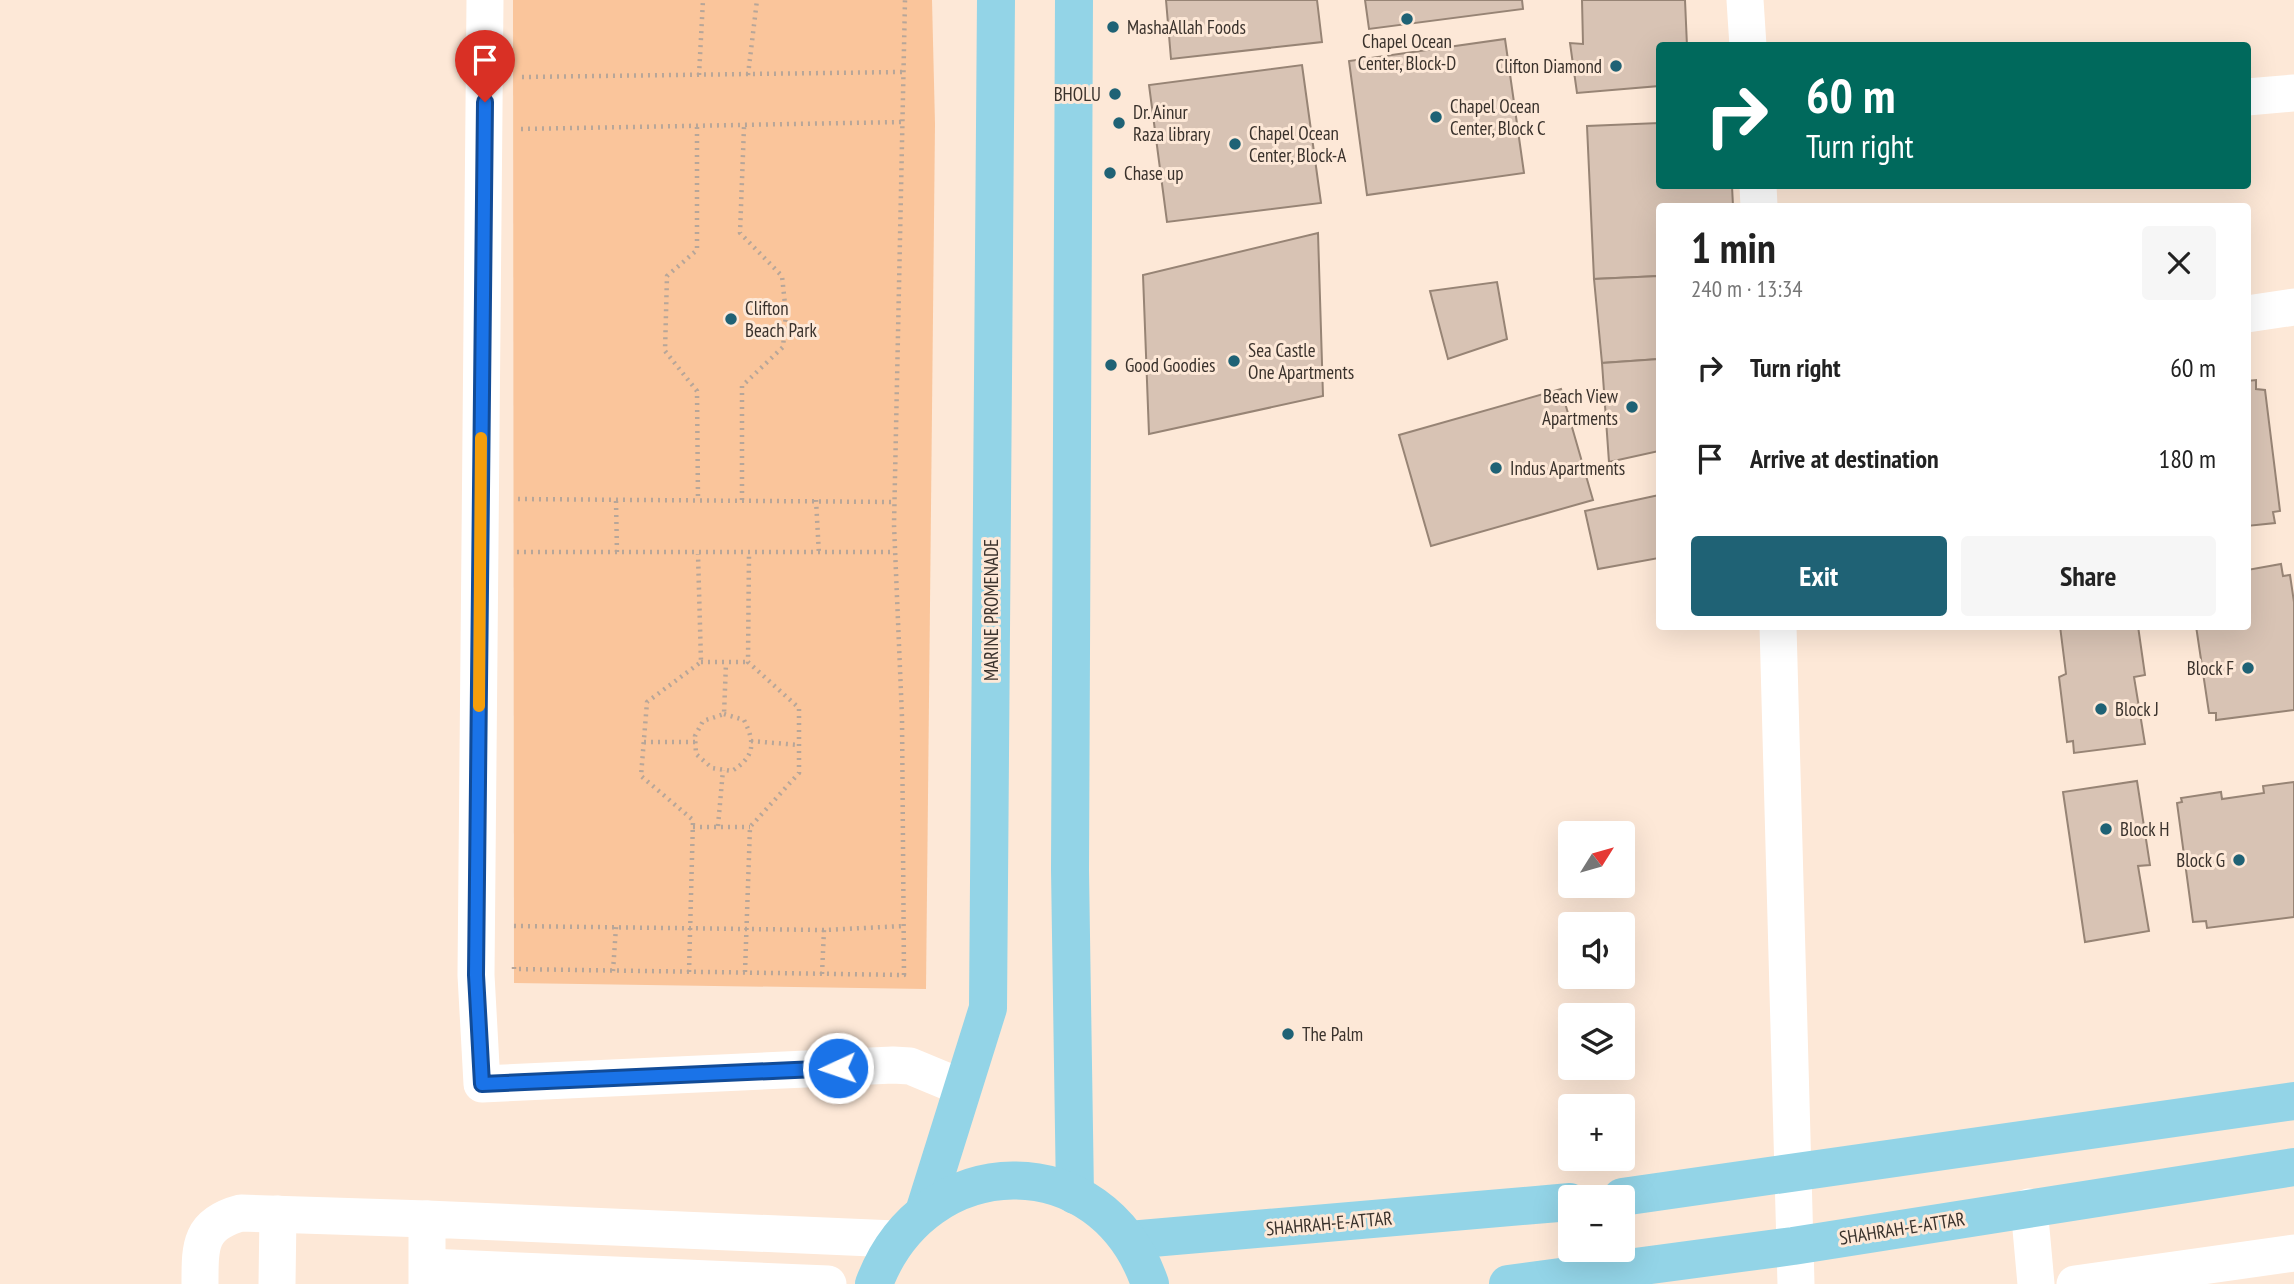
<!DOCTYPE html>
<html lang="en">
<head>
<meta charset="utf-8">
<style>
  :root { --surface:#fff; --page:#f6f6f6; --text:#222; --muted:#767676; --accent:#1f6275 }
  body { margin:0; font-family:"PT Sans Narrow",sans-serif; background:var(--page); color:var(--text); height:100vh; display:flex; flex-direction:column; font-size:26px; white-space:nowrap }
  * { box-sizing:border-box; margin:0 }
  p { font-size:23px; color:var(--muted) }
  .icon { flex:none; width:38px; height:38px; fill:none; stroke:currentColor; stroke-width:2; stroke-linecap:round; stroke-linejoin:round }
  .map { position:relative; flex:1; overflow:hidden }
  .side { position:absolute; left:1656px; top:203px; width:595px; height:427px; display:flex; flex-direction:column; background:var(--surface); border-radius:7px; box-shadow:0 7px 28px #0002 }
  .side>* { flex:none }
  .banner { position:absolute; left:1656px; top:42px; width:595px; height:147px; border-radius:7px; box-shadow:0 7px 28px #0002; background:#00695c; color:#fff; overflow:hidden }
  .needle { width:46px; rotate:53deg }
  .buttons { position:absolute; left:1558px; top:821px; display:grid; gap:14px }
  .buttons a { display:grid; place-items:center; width:77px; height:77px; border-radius:7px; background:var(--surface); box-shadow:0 7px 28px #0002; font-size:35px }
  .pin { position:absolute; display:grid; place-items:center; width:60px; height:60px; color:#fff; margin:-72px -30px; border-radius:50% 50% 50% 0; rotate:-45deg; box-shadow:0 0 7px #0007 }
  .pin .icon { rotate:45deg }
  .me { position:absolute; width:77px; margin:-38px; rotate:267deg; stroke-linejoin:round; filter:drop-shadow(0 0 5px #0008) }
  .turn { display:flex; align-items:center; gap:24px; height:147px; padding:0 35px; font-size:32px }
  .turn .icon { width:91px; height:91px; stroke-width:2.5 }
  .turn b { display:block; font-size:49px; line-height:60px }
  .round { display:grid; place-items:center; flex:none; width:74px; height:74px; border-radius:7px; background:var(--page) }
  .summary { display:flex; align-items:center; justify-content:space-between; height:119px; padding:0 35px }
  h1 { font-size:42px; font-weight:700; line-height:52px }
  .action { display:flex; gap:14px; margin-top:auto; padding:14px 35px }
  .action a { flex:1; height:80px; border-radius:7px; background:var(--accent); color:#fff; font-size:28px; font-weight:700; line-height:80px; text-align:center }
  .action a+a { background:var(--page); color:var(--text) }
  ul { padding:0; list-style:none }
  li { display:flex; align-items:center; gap:21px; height:91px; padding:0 35px }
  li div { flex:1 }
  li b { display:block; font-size:26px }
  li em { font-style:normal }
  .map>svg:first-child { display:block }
  .green { fill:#fac59b }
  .building { fill:#d8c3b4; stroke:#978475; stroke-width:2 }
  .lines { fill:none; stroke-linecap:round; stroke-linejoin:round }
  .path { stroke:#b7a699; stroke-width:4.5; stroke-dasharray:2 5; stroke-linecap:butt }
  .minor { stroke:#fff; stroke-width:37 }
  .major { stroke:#93d4e7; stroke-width:38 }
  .route-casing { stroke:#114b97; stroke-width:18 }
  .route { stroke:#1a73e8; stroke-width:12 }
  .slow { stroke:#f59e0b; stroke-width:12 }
  .poi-dot { fill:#1f6275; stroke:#fde8d7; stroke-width:2.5 }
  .labels { text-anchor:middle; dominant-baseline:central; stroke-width:6; stroke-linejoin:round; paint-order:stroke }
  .poi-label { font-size:19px; fill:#3a322c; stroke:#fde8d7; text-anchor:start }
  .street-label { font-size:19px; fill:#3a322c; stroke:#fde8d7 }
</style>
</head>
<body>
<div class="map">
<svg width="2294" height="1284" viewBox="0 0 2294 1284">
  <rect width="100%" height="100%" fill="#fde8d7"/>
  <!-- green -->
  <polygon class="green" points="513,0 932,0 935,124 926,989 514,983"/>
  <!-- building -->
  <g class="building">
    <polygon points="1166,0 1317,0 1322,42 1171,59"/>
    <polygon points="1365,0 1522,0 1523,9 1369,29"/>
    <polygon points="1582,0 1685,0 1687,46 1659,46 1659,86 1577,93 1570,43 1583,44"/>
    <polygon points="1505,39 1524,173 1367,195 1349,61"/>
    <polygon points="1302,65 1321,203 1167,222 1149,85"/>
    <polygon points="1659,123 1659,186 1732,186 1733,206 1659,206 1659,276 1594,279 1587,126"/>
    <polygon points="1318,233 1323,396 1149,434 1143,275"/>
    <polygon points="1659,276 1659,359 1602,363 1594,279"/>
    <polygon points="1497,282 1507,339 1448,359 1430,291"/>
    <polygon points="1659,359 1659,451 1609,462 1602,363"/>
    <polygon points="2256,380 2256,389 2265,390 2280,511 2273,512 2275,523 2247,526 2247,381"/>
    <polygon points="1561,389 1593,500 1431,546 1399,435"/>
    <polygon points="1659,495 1659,558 1598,569 1585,511"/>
    <polygon points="2281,564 2283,576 2290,575 2294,602 2294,710 2216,720 2216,713 2209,713 2196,626 2247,626 2247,570"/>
    <polygon points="2060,626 2138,626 2145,675 2134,677 2145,744 2074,753 2073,741 2067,742 2059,677 2066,674"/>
    <polygon points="2137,781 2150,865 2138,866 2149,931 2085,942 2063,792"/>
    <polygon points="2294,782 2294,917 2207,928 2206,921 2193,922 2177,803 2182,802 2181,798 2221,792 2222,799 2264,793 2263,786"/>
  </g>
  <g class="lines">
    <!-- path -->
    <g class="path">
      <polyline points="699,75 703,0"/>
      <polyline points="748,75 757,0"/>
      <polyline points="522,77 902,72"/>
      <polyline points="697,127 697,250 667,276 665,351 697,391 698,500"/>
      <polyline points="521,129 901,122"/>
      <polyline points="518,499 892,502"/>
      <polyline points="742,500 742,386 783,347 786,314 782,276 740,233 744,127"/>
      <polyline points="816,500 819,555"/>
      <polyline points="616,501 617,553"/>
      <polyline points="517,552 894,552"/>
      <polyline points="701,662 748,662"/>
      <path d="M724 714 744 720C756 744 754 757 732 771L712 768 696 754 695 736 703 721 724 714 726 663"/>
      <polyline points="751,741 799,745"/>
      <polyline points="644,742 696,742"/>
      <polyline points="718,826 723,770"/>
      <polyline points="693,827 750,827"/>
      <polyline points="514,926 824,930 904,926"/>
      <polyline points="514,967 514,969 904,975 902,717 894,525 905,0"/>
      <polyline points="613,971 616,927"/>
      <polyline points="689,972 693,820 641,776 647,702 701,662 698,554"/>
      <polyline points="745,972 750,827 799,773 799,708 748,662 749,554"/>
      <polyline points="822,974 824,930"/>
    </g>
    <!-- minor -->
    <g class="minor">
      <polyline points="485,0 476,975 482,1084 893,1065 910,1066 963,1088"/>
      <polyline points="1745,0 1748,46"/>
      <polyline points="2247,97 2294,93"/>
      <polyline points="1758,186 1759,206"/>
      <polyline points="2247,314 2294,307"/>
      <polyline points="1778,626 1796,1284"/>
      <polyline points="2029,1207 2036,1284"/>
      <polyline points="428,1267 828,1284"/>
      <path d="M200 1284C200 1246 199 1224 241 1213L427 1219"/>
      <polyline points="277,1284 278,1214"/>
      <polyline points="427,1284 427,1219 895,1239"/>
      <polyline points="2075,1284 2294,1253"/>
    </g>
    <!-- major -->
    <g class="major">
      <polyline points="1074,0 1070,870 1075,1195"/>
      <polyline points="1622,1197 2294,1101"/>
      <polyline points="925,1209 988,1008 996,0"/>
      <polyline points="1129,1240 1570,1202"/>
      <path d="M874 1284C925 1148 1102 1144 1150 1284"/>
      <polyline points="1508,1284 1793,1246 2294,1167"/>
    </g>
  </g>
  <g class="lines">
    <defs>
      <polyline id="route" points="485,102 476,975 482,1084 838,1068"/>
    </defs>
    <!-- route casing -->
    <use href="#route" class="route-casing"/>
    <!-- route -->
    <use href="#route" class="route"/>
    <!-- slow -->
    <polyline class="slow" points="479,706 481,438"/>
  </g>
  <!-- markers -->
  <g class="poi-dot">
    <circle cx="1407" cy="19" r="7"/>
    <circle cx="1113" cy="27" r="7"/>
    <circle cx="1616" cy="66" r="7"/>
    <circle cx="1115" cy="94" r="7"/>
    <circle cx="1436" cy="117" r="7"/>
    <circle cx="1119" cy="123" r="7"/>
    <circle cx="1235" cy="144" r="7"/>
    <circle cx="1110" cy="173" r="7"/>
    <circle cx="731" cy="319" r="7"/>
    <circle cx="1234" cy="361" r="7"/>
    <circle cx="1111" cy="365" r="7"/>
    <circle cx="1632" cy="407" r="7"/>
    <circle cx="1496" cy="468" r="7"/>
    <circle cx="2248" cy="668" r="7"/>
    <circle cx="2101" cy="709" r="7"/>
    <circle cx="2106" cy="829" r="7"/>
    <circle cx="2239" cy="860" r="7"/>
    <circle cx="1288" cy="1034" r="7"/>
  </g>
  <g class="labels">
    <!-- poi labels -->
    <g class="poi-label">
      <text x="1127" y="27">MashaAllah Foods</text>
      <text x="1407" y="41" text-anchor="middle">Chapel Ocean<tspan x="1407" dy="22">Center, Block-D</tspan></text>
      <text x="1602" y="66" text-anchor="end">Clifton Diamond</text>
      <text x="1101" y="94" text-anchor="end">BHOLU</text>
      <text x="1450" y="106">Chapel Ocean<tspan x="1450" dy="22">Center, Block C</tspan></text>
      <text x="1133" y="112">Dr. Ainur<tspan x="1133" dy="22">Raza library</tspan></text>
      <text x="1249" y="133">Chapel Ocean<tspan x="1249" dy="22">Center, Block-A</tspan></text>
      <text x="1124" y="173">Chase up</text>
      <text x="745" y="308">Clifton<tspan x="745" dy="22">Beach Park</tspan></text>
      <text x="1248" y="350">Sea Castle<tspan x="1248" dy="22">One Apartments</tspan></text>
      <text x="1125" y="365">Good Goodies</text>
      <text x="1618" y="396" text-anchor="end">Beach View<tspan x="1618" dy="22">Apartments</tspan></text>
      <text x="1510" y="468">Indus Apartments</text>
      <text x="2234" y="668" text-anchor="end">Block F</text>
      <text x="2115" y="709">Block J</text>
      <text x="2120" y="829">Block H</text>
      <text x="2225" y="860" text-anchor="end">Block G</text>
      <text x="1302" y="1034">The Palm</text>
    </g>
    <!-- street labels -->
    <g class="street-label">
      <text transform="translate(991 610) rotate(-90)">MARINE PROMENADE</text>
      <text transform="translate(1329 1223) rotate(-5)">SHAHRAH-E-ATTAR</text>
      <text transform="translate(1902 1228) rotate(-9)">SHAHRAH-E-ATTAR</text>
    </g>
  </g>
</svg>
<div class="buttons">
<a><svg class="needle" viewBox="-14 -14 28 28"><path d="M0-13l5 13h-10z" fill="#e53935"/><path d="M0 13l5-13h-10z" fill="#767676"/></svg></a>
<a><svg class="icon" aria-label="sound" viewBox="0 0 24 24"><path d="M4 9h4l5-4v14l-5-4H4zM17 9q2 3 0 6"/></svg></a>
<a><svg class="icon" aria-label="layers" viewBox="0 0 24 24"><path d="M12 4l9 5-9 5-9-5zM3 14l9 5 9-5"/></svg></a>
<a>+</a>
<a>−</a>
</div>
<div class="pin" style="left:485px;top:102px;background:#d93025"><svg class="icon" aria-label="arrive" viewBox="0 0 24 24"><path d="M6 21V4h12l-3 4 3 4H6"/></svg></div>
<svg class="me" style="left:838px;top:1068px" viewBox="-20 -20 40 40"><circle r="17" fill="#1a73e8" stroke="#fff" stroke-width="3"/><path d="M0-11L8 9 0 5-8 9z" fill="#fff"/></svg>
<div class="banner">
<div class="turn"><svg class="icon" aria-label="right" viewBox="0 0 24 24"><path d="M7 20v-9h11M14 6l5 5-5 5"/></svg><div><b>60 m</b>Turn right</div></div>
</div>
<section class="side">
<div class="summary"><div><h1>1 min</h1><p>240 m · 13:34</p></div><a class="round"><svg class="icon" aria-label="close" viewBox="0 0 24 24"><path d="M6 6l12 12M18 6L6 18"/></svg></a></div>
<ul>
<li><svg class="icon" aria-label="right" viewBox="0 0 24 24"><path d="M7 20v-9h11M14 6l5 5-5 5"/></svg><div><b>Turn right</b></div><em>60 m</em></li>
<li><svg class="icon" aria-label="arrive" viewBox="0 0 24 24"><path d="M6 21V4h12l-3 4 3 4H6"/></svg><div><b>Arrive at destination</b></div><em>180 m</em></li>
</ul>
<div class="action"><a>Exit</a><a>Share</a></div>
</section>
</div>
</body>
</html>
